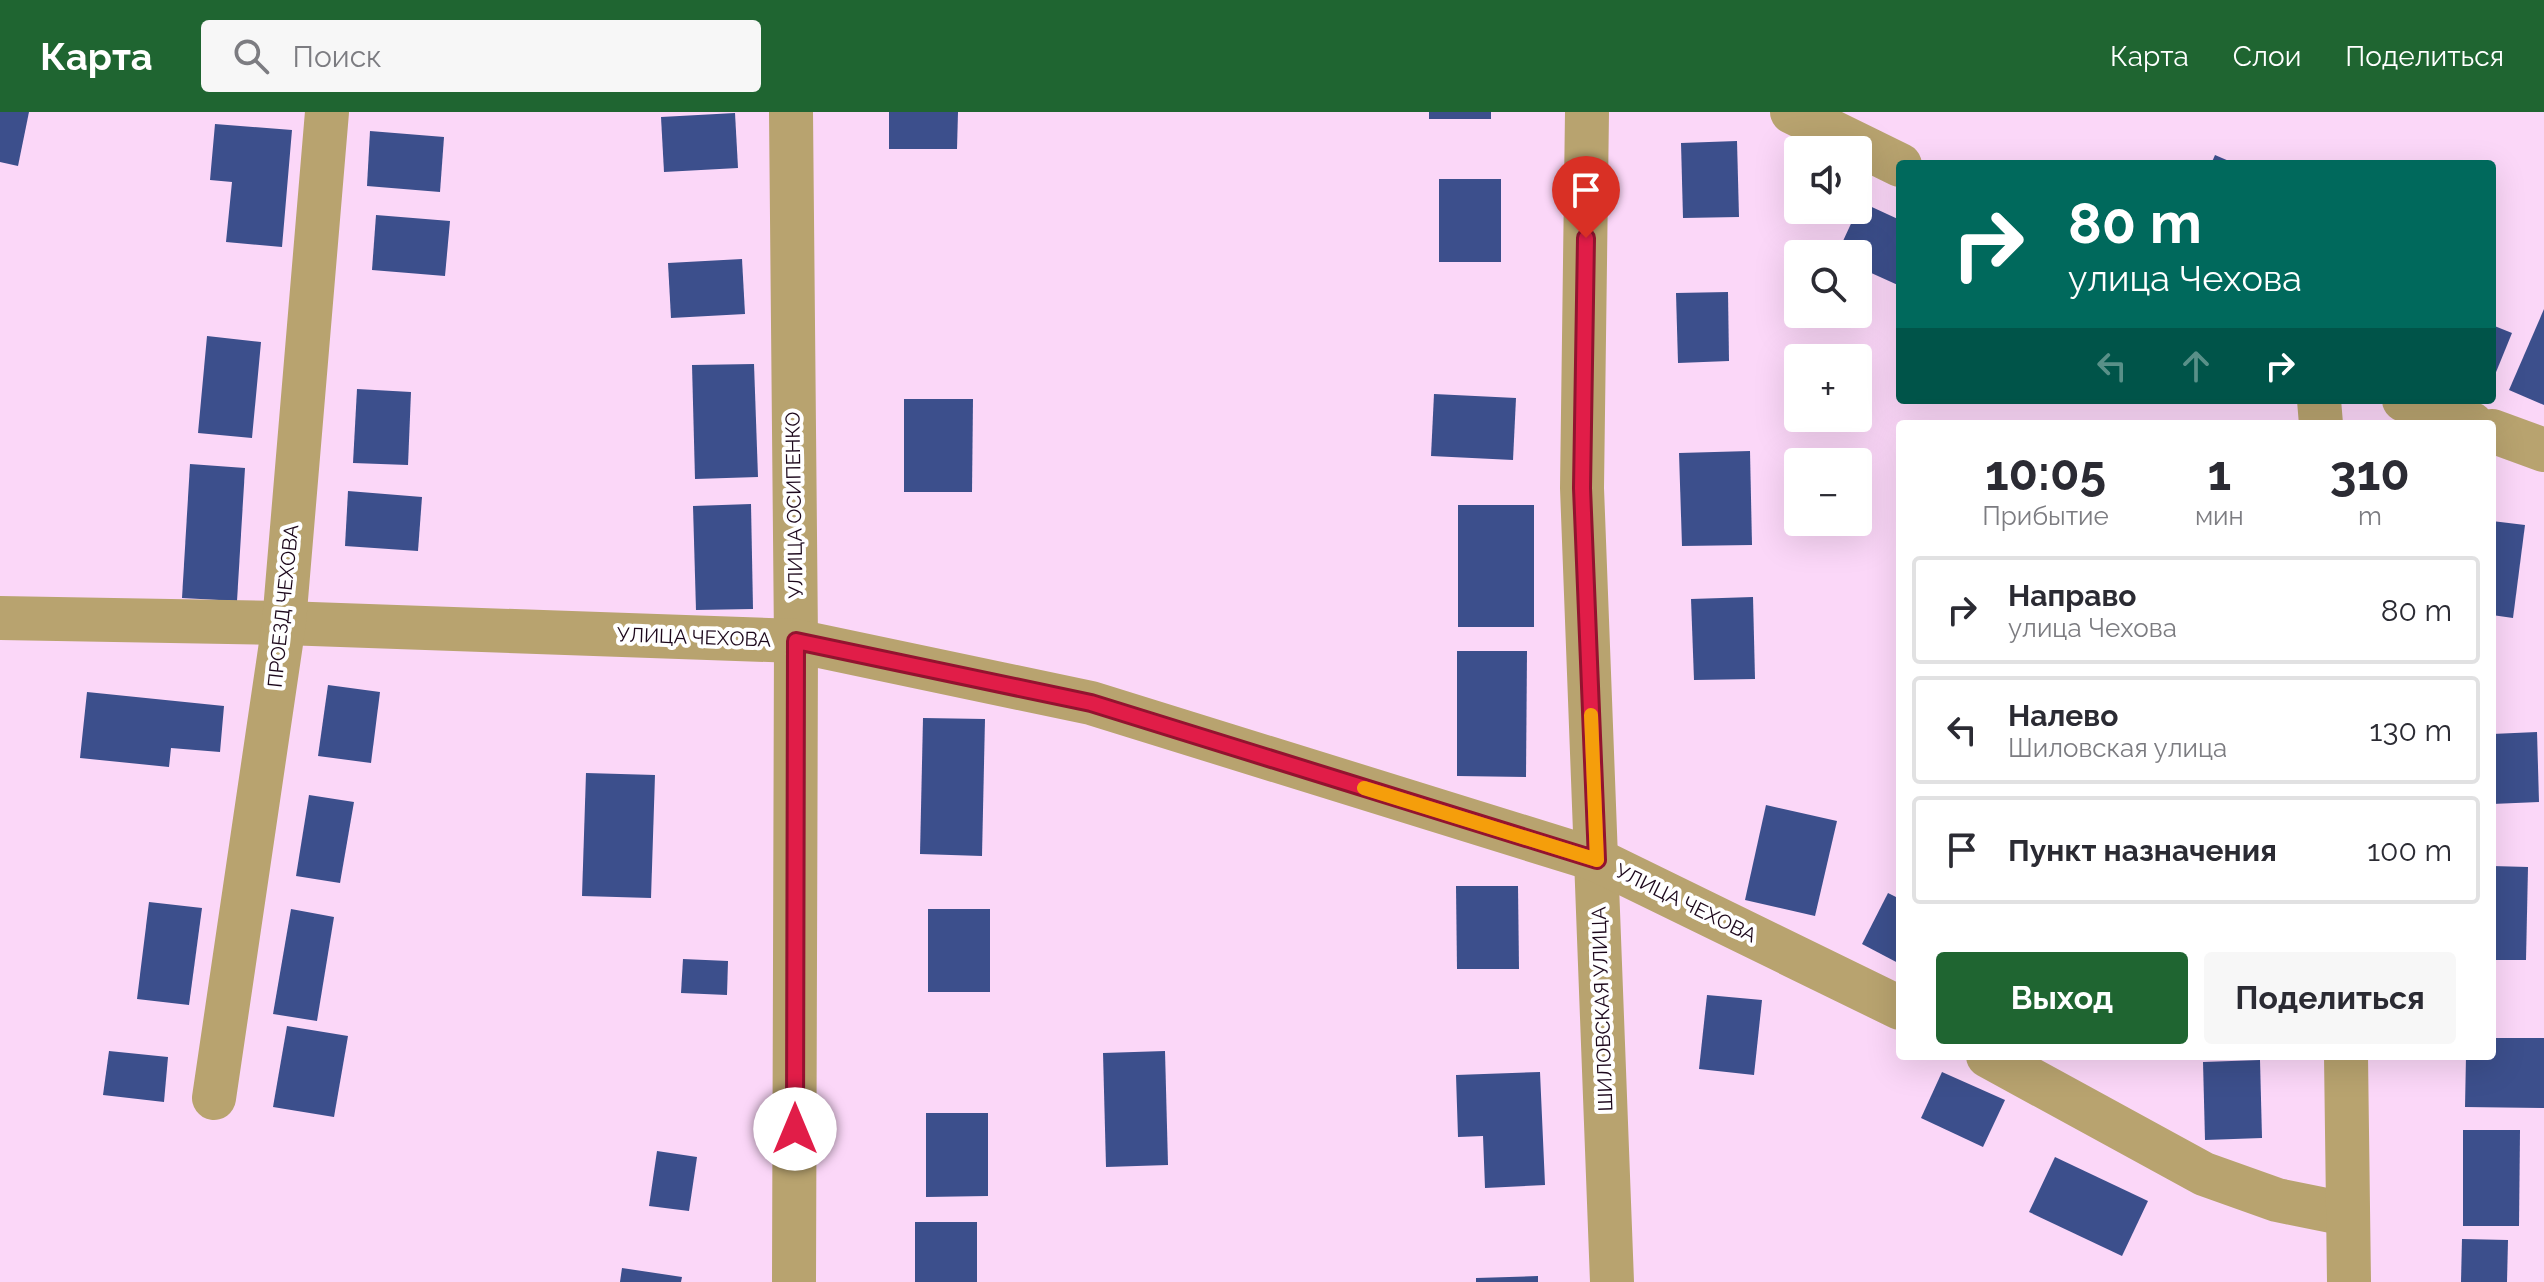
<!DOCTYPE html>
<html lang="ru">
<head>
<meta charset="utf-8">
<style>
  :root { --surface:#fff; --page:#f7f7f7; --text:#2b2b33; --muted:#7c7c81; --line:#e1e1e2; --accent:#1f6531 }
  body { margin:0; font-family:Raleway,sans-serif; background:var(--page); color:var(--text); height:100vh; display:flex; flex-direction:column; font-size:30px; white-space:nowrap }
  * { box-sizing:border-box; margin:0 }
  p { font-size:26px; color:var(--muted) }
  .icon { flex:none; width:44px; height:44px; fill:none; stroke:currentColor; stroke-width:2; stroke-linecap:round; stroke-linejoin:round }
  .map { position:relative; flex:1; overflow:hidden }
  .panel { position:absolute; left:1896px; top:308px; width:600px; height:640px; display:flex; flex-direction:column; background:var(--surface); border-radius:8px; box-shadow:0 8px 32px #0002 }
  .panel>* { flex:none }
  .hud { position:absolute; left:1896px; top:48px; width:600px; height:244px; border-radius:8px; box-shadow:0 8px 32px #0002; background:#00695c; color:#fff; overflow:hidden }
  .tools { position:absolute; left:1784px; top:24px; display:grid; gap:16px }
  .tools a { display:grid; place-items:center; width:88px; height:88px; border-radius:8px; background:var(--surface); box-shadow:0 8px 32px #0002; font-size:40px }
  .pin { position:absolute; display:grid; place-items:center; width:68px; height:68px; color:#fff; margin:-82px -34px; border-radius:50% 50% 50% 0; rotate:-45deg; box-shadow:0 0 8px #0007 }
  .pin .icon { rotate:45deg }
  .me { position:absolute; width:88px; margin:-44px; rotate:0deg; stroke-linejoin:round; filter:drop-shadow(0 0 6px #0008) }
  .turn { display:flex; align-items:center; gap:28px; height:168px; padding:0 40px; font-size:36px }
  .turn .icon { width:104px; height:104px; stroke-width:2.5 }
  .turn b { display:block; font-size:56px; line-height:68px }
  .lanes { display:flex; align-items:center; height:76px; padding:0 40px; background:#0003; justify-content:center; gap:40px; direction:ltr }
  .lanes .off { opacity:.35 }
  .eta { display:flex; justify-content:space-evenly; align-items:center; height:136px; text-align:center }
  .eta b { font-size:48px; font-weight:700; line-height:56px }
  .cta { display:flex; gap:16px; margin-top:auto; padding:16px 40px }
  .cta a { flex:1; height:92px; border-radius:8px; background:var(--accent); color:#fff; font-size:32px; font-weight:700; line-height:92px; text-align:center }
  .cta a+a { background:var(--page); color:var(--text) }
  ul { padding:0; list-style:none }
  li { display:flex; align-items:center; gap:24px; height:108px; margin:0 16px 12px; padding:0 24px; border:4px solid var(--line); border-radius:8px }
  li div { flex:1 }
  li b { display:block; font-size:30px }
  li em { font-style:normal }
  header { display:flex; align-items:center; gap:48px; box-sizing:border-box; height:112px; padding:0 40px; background:var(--accent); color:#fff }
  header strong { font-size:38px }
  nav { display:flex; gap:44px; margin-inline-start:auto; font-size:28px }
  .search { width:560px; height:72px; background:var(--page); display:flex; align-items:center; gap:20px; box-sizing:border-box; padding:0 28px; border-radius:8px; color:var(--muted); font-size:30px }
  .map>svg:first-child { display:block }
  .building { fill:#3c4f8c }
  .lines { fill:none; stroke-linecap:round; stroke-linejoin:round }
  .minor { stroke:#b8a36f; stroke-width:44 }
  .route-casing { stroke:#92132f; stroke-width:20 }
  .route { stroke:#e11d48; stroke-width:14 }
  .slow { stroke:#f59e0b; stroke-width:14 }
  .labels { text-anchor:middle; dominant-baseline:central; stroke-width:8; stroke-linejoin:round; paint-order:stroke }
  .street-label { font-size:20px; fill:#1c071b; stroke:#fff }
</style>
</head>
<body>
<header>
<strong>Карта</strong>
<div class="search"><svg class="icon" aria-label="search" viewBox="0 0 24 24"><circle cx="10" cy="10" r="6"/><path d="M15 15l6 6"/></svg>Поиск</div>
<nav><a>Карта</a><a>Слои</a><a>Поделиться</a></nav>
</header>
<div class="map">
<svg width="2544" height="1170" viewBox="0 0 2544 1170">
  <rect width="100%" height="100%" fill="#fbd7f8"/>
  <!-- building -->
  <g class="building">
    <polygon points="0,0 29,0 18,54 0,50"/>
    <polygon points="889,0 958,0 957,37 889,37"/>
    <rect x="1429" y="0" width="62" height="7"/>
    <polygon points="735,1 738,56 664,60 661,5"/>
    <polygon points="215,12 292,18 282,135 226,130 232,70 210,68"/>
    <polygon points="370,19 444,25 440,80 367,74"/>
    <polygon points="1737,29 1739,105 1683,106 1681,31"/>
    <polygon points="2215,43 2236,52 2211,52"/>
    <rect x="1439" y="67" width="62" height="83"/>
    <polygon points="1861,90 1900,108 1900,174 1858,155 1858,142 1837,142"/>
    <polygon points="376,103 450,109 445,164 372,158"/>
    <polygon points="742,147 745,202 671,206 668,151"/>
    <polygon points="1728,180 1729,249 1678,251 1676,181"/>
    <polygon points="2544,197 2544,293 2509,278"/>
    <polygon points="2492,213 2512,221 2492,270"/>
    <polygon points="207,224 261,230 252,326 198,321"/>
    <polygon points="754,252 758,365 695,367 692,253"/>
    <polygon points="357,277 411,280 408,353 353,351"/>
    <polygon points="1434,282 1516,286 1513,348 1431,344"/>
    <polygon points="904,287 973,287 972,380 904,380"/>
    <polygon points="1750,339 1752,433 1682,434 1679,341"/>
    <polygon points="190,352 245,356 237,489 182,486"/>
    <polygon points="348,379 422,385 418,439 345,434"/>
    <polygon points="751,392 753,497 696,498 693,394"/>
    <rect x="1458" y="393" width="76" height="122"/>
    <polygon points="2492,409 2525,413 2513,506 2492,503"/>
    <polygon points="1753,485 1755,567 1694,568 1691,487"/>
    <polygon points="1457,539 1527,539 1526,665 1457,664"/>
    <polygon points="328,573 380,580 371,651 318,644"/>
    <polygon points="87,580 224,594 220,640 171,636 169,655 80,646"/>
    <polygon points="923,606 985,607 982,744 920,742"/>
    <polygon points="2537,620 2539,690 2492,692 2492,622"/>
    <polygon points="586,661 655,663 651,786 582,784"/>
    <polygon points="309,683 354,690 340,771 296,764"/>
    <polygon points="1766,693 1837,709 1815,804 1745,788"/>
    <polygon points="2492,754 2528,755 2526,848 2492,848"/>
    <polygon points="1456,774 1518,774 1519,857 1457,857"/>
    <polygon points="1888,781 1900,787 1900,852 1862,832"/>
    <polygon points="149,790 202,796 189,893 137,887"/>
    <polygon points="291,797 334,805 317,909 273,902"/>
    <rect x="928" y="797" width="62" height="83"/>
    <polygon points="683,847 728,849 727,883 681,881"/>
    <polygon points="1707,883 1762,888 1754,963 1699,957"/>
    <polygon points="287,914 348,924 334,1005 273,995"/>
    <polygon points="2492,926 2544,926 2544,996 2465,995 2466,944 2492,944"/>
    <polygon points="109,939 168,945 164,990 103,983"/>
    <polygon points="1165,939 1168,1053 1106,1055 1103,941"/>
    <polygon points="2260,948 2262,1026 2205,1028 2203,950"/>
    <polygon points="1540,960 1545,1073 1485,1076 1483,1024 1458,1025 1456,963"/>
    <polygon points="1942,960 2005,988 1983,1035 1921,1006"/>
    <polygon points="926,1001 988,1001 988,1084 926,1085"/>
    <polygon points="2463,1018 2520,1018 2519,1114 2463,1114"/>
    <polygon points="657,1039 697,1045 689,1099 649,1094"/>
    <polygon points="2055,1045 2148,1089 2122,1144 2029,1100"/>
    <rect x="915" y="1110" width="62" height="60"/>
    <polygon points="2462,1127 2508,1128 2507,1170 2461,1170"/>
    <polygon points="622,1156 682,1165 681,1170 620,1170"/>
    <polygon points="1538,1164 1538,1170 1476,1170 1476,1166"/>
  </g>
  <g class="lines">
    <!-- minor -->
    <g class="minor">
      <polyline points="791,0 796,529 794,1170"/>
      <polyline points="1587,0 1582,376 1612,1170"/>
      <polyline points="1792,0 1900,53"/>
      <polyline points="2319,288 2321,312"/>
      <polyline points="2404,288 2472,312"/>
      <polyline points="2492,319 2544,338"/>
      <polyline points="0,506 284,511 796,529 1091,591 1597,748 1900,896"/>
      <polyline points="1988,944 2204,1062 2277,1088 2346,1102"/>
      <polyline points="2346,944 2349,1170"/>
      <polyline points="214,986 284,511 327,0"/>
    </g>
  </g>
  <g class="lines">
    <defs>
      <polyline id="route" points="795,1017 796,529 1091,591 1597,748 1582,376 1586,126"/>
    </defs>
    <!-- route casing -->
    <use href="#route" class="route-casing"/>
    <!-- route -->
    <use href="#route" class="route"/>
    <!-- slow -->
    <polyline class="slow" points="1364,676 1597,748 1591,603"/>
  </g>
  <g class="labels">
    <!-- street labels -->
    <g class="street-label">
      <text transform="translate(794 393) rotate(-91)">УЛИЦА ОСИПЕНКО</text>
      <text transform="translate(283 494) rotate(-84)">ПРОЕЗД ЧЕХОВА</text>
      <text transform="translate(694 525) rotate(2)">УЛИЦА ЧЕХОВА</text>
      <text transform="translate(1686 791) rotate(26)">УЛИЦА ЧЕХОВА</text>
      <text transform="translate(1602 897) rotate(-92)">ШИЛОВСКАЯ УЛИЦА</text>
    </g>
  </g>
</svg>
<div class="tools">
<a><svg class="icon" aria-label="sound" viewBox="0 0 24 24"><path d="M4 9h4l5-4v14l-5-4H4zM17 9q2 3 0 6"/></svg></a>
<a><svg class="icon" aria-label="search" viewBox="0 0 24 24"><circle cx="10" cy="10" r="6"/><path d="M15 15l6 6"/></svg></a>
<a>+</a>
<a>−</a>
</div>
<div class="pin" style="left:1586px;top:126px;background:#d93025"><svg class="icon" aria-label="arrive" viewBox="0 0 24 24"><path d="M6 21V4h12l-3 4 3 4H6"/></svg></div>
<svg class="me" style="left:795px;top:1017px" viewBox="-20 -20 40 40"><circle r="19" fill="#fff"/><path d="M0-13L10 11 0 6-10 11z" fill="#e11d48"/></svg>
<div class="hud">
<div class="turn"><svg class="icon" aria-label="right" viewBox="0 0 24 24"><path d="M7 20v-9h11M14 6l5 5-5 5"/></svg><div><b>80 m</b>улица Чехова</div></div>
<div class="lanes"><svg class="icon off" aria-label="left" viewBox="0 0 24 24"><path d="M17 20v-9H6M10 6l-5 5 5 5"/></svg><svg class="icon off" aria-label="ahead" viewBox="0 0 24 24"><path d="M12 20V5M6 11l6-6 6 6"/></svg><svg class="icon" aria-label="right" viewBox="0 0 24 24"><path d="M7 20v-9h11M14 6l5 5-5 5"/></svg></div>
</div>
<section class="panel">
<div class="eta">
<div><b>10:05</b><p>Прибытие</p></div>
<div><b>1</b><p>мин</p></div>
<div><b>310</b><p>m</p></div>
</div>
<ul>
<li><svg class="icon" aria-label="right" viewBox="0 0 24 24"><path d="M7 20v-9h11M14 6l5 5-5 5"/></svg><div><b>Направо</b><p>улица Чехова</p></div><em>80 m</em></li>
<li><svg class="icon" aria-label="left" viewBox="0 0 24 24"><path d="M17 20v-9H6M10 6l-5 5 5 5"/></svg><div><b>Налево</b><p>Шиловская улица</p></div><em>130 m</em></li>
<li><svg class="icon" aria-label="arrive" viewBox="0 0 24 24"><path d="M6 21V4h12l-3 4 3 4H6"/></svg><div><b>Пункт назначения</b></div><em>100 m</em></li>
</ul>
<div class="cta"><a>Выход</a><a>Поделиться</a></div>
</section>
</div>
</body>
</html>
